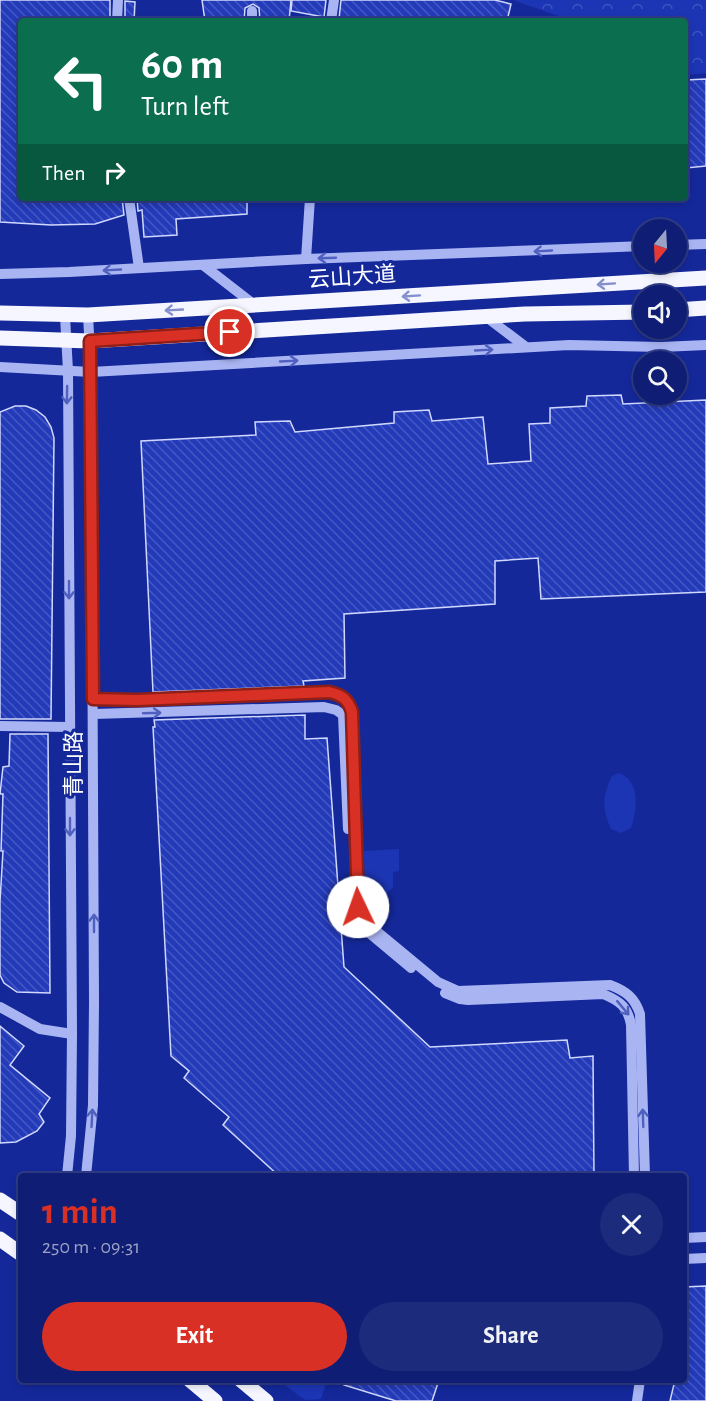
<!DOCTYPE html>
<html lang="en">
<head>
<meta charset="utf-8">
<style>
  :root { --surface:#0f1e74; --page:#1d2b7c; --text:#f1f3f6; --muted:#9ba2c5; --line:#2f3c86; --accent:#d93025 }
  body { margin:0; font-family:"Alegreya Sans","Noto Sans SC",sans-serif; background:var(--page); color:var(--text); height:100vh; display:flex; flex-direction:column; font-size:22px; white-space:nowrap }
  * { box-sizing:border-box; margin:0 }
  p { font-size:20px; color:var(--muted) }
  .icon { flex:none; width:33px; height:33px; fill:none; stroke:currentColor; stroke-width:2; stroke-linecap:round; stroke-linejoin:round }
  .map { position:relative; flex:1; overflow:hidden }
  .details { position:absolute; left:18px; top:1173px; width:669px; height:210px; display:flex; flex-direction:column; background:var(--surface); border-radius:6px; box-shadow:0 3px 9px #0003,0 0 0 2px var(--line) }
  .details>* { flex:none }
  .hud { position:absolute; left:18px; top:18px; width:670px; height:183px; border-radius:6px; box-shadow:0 3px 9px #0003,0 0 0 2px var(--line); background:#0b6e4f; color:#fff; overflow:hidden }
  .needle { width:39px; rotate:198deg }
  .controls { position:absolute; left:633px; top:219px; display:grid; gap:12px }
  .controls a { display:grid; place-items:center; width:54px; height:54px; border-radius:50%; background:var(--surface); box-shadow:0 3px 9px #0003,0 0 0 2px var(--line); font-size:30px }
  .pin { position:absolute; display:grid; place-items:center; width:51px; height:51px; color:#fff; margin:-26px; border:3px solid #fff; border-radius:50%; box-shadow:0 2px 6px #0007 }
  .me { position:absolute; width:66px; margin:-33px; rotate:357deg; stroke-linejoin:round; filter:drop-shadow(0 0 4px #0008) }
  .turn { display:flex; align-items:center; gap:21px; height:126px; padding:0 24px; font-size:27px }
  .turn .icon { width:78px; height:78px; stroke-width:2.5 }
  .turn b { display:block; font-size:42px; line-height:51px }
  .then { display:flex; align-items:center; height:57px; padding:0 24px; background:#0003; gap:12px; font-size:22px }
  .round { display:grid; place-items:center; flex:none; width:63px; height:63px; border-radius:32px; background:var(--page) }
  .summary { display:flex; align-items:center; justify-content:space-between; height:102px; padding:0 24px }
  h1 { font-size:36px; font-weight:700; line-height:45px; color:var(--accent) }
  .button { display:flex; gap:12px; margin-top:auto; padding:12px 24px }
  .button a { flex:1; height:69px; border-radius:36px; background:var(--accent); color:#fff; font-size:24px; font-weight:700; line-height:69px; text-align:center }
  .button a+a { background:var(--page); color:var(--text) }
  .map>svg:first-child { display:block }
  .green { fill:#1c35b4 }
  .forest { fill:url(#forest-crowns) }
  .building { fill:url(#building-back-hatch); stroke:#d1d8fd; stroke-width:1.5 }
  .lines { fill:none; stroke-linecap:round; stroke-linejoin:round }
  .minor { stroke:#a9b5f3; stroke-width:10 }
  .major { stroke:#f5f6ff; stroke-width:15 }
  .oneway { stroke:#5060be }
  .oneway2 { stroke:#848fcc }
  .route-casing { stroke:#8d1f18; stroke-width:15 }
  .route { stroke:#d93025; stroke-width:10 }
  .labels { text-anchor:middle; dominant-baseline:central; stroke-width:6; stroke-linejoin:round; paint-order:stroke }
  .street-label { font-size:22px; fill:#fff; stroke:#14289a }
</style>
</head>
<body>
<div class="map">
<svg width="706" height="1401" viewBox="0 0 706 1401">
  <defs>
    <pattern id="forest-crowns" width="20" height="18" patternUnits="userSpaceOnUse" patternTransform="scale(1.5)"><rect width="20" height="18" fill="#1c35b4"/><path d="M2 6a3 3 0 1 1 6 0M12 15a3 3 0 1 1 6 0" fill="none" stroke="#3e53bf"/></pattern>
    <pattern id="building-back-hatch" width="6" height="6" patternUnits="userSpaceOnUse" patternTransform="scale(1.5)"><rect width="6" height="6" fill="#233ab9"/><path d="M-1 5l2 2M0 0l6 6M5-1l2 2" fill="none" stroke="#4458c4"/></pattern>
  </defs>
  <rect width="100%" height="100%" fill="#14289a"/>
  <!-- green -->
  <g class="green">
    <path d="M619 773C641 781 637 811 631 828L621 833 611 829C602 810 602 795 612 776Z"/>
    <polygon points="399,849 399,871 393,872 393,887 386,894 365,893 364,851"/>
    <polygon points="278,1380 327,1380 321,1399 305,1400"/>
  </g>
  <!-- forest -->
  <polygon class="forest" points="513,0 706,0 706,73 686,75 686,21 573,21"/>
  <!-- building -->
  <g class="building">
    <polygon points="0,0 110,0 110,21 21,21 21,198 122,198 124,215 95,224 51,225 0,222"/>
    <polygon points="202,0 291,0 289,21 260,21 259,8 253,4 245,8 244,21 205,21"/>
    <polygon points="292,0 326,0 324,17 291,11"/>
    <polygon points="341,0 495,0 511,4 507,21 347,21 339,19"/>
    <polygon points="125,1 135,2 134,21 125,21"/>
    <polygon points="706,79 706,166 686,168 686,80"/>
    <polygon points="137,198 247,198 247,214 176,219 177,235 144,237 142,210 138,211"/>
    <polygon points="621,395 623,404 706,400 706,592 541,599 538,558 495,561 495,604 344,614 345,678 303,681 304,686 153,692 141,441 256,435 255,422 290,421 295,432 394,423 394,412 429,410 432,421 483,417 488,464 531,461 529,424 550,423 550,408 586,406 587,396"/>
    <polygon points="15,406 26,406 36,410 45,417 51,427 54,438 51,719 0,719 0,412"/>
    <polygon points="305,715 305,739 327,738 344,967 430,1047 567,1040 570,1058 593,1056 594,1176 279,1176 223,1125 229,1117 184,1078 189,1071 171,1056 153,727 155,727 154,720"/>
    <polygon points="10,734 48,734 50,993 17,992 4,983 0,975 0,901 3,851 1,851 3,794 0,794 3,767 9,766"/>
    <polygon points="0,1026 24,1046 10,1065 50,1098 39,1114 44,1122 37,1131 16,1142 0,1143"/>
    <polygon points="706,1286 706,1401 670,1401 675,1380 684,1380 684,1287"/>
    <polygon points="345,1380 439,1380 432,1401 396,1401 344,1385"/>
  </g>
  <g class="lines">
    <!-- minor -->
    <g class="minor">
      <polyline points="117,21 118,0"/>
      <polyline points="252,21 252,11"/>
      <polyline points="331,21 334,0"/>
      <polyline points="129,198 139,268"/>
      <polyline points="676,245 706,244"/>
      <polyline points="306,259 310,198"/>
      <polyline points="203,265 256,306"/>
      <polyline points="0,274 69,272 306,259 644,246"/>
      <polyline points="65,316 68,371 72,1034 71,1136 67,1176"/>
      <polyline points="485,316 526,347"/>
      <polyline points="0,367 91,372 569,345 661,347 706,345"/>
      <path d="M94 699 137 700 329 692C342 695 348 699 353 712L357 898 358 907 368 924 438 982 458 991 610 985C626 991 635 998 640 1014L645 1176"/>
      <polyline points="94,714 324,707 336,710 343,715 348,829"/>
      <polyline points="0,726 70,727"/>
      <polyline points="352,911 362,927 411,968"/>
      <path d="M445 993 460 999 468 1000 603 994C620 1001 628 1007 631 1025L634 1176"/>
      <polyline points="0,1007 40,1029 72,1034"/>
      <polyline points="86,1176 93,1105 94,1002 91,372 88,315"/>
      <polyline points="684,1238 706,1237"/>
      <polyline points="684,1259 706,1258"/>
      <polyline points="637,1401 640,1380"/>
    </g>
    <!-- major -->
    <g class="major">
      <polyline points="676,310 706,308"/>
      <polyline points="0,313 88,315 706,278"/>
      <polyline points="0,338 90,341 525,314 644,312"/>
      <polyline points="0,1200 21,1214"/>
      <polyline points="0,1239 21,1254"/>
      <polyline points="190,1380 215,1401"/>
      <polyline points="241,1380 266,1401"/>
    </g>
  </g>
  <!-- one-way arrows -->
  <defs><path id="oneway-shaft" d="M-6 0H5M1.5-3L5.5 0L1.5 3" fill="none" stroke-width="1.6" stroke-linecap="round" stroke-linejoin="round" transform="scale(1.5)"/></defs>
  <g class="oneway">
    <use href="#oneway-shaft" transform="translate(543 251) rotate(177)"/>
    <use href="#oneway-shaft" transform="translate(327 258) rotate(178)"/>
    <use href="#oneway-shaft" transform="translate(112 270) rotate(177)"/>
    <use href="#oneway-shaft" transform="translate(484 350) rotate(-3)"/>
    <use href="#oneway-shaft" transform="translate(289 361) rotate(-3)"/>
    <use href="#oneway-shaft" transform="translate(67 395) rotate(91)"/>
    <use href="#oneway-shaft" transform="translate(69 590) rotate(90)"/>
    <use href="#oneway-shaft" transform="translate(152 713) rotate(-2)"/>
    <use href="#oneway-shaft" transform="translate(70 827) rotate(90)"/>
    <use href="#oneway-shaft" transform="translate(94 923) rotate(-90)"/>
    <use href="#oneway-shaft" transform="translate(623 1008) rotate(50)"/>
    <use href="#oneway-shaft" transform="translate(92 1118) rotate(-87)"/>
    <use href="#oneway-shaft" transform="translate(643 1118) rotate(-92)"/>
  </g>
  <g class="oneway2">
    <use href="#oneway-shaft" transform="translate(606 284) rotate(176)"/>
    <use href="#oneway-shaft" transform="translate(411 296) rotate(176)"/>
    <use href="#oneway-shaft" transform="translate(174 310) rotate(177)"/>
  </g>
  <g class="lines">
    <defs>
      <path id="route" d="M230 332 90 341 93 699 137 700 329 692C342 695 348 699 352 712L358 907"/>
    </defs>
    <!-- route casing -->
    <use href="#route" class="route-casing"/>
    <!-- route -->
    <use href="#route" class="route"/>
  </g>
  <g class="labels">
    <!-- street labels -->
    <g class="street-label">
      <text transform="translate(352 277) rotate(-4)">云山大道</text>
      <text transform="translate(74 764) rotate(-90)">青山路</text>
    </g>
  </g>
</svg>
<div class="controls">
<a><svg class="needle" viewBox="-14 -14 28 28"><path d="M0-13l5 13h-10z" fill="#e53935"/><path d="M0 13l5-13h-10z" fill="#9ba2c5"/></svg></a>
<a><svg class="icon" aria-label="sound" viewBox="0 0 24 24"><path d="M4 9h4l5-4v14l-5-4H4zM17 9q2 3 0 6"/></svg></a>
<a><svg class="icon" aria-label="search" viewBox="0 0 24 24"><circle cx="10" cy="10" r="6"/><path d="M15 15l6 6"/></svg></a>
</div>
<div class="pin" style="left:230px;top:332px;background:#d93025"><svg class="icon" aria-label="arrive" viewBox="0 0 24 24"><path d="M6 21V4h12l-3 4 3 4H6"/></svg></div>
<svg class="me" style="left:358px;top:907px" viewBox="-20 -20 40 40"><circle r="19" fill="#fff"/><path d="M0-13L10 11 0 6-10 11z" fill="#d93025"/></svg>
<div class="hud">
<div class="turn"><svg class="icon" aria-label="left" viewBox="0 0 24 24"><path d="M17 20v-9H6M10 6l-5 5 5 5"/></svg><div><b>60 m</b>Turn left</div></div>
<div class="then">Then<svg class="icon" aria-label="right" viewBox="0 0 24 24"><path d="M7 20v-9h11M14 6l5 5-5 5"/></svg></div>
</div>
<section class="details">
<div class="summary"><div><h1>1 min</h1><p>250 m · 09:31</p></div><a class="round"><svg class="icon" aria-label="close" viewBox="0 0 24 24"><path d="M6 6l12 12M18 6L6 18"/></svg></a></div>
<div class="button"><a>Exit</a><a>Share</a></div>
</section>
</div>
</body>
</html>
